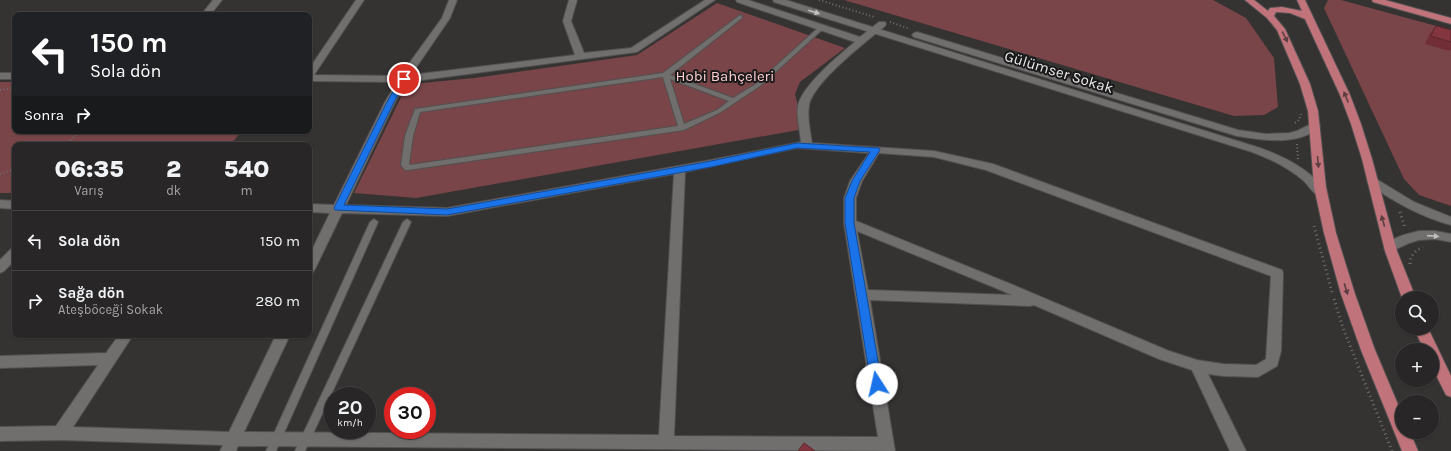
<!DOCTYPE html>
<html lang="tr">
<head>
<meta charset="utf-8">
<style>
  :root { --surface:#282626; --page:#302e2e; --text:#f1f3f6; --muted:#a5a5a7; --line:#444343 }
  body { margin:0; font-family:Karla,sans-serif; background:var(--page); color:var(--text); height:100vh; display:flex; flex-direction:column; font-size:15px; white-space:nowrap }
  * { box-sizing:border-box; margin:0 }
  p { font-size:13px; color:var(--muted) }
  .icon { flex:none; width:22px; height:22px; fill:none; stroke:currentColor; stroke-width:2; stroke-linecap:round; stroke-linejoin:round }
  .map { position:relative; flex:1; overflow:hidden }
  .sheet { position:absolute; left:12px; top:142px; width:300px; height:196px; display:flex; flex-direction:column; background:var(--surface); border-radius:8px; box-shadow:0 1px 3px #0004,0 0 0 1px var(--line) }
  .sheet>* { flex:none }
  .guide { position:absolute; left:12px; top:12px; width:300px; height:122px; border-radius:8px; box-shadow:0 1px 3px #0004,0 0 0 1px var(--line); background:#202124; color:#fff; overflow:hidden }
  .buttons { position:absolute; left:1395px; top:291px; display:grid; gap:8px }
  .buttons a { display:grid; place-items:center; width:44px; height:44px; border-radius:50%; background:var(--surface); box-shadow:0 1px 3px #0004,0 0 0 1px var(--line); font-size:20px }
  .speed { position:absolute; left:324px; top:387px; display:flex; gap:8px; font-size:20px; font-weight:700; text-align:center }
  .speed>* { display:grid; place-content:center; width:52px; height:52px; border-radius:50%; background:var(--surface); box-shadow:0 1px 3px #0004,0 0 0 1px var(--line); line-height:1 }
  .speed small { font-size:10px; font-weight:400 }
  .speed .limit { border:6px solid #d22; background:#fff; color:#111 }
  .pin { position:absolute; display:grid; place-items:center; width:34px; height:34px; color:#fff; margin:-17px; border:2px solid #fff; border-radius:50%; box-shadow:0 1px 4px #0007 }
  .me { position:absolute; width:44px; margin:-22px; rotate:350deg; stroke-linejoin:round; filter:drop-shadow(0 0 3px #0008) }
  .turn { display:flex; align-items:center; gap:14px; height:84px; padding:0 12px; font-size:18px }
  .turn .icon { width:52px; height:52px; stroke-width:2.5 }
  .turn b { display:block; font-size:28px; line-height:34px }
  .then { display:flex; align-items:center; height:38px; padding:0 12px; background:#0003; gap:8px; font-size:15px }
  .eta { display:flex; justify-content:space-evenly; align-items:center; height:68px; text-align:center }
  .eta b { font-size:24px; font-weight:800; line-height:28px }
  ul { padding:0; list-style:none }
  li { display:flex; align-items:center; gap:12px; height:60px; padding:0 12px; border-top:1px solid var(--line) }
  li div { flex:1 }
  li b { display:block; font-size:15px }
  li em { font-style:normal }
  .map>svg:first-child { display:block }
  .green { fill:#794548 }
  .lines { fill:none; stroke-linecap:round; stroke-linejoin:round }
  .lane-casing { stroke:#525050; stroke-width:2 }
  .street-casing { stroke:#525050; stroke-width:2 }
  .secondary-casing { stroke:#525050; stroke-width:2 }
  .primary-casing { stroke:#525050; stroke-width:2 }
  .path-far1 { stroke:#726f6f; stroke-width:2; stroke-dasharray:1 2.5; stroke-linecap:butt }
  .path { stroke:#726f6f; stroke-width:3; stroke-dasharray:1 3.5; stroke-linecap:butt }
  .lane { fill:#716e6e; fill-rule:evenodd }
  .street { fill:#716e6e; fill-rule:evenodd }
  .secondary { fill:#716e6e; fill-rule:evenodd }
  .primary { fill:#c0737b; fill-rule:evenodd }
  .wall { fill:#712e36 }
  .building { fill:#83363f; stroke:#5c262c }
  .oneway { fill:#c2bfbf }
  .oneway2 { fill:#5d3e41 }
  .route { fill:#1a73e8; stroke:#114b97 }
  .labels { text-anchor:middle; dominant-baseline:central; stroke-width:4; stroke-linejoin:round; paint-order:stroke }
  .street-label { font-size:15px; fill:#edebeb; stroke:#1b1a1a }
  .park-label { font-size:15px; fill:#fcccce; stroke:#1b1a1a }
</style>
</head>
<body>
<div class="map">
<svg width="1451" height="451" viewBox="0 0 1451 451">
  <rect width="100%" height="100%" fill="#353232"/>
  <!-- green -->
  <g class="green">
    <polygon points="844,0 1213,0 1246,18 1274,58 1278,107 1264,115 1234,116"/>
    <polygon points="1328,0 1341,0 1451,30 1451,206 1419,195 1404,179 1324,8"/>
    <polygon points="717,3 845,48 800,82 795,94 804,129 416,198 354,193 405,89 422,83 474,78 637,55"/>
    <polygon points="0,82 15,82 15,131 242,131 230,145 15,145 15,193 0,193"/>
  </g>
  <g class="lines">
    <defs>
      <g id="lane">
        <path d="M740 15 742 16V18L670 75 733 98 756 84 819 27H823L824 28 760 86 721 112 684 130 408 170H405L401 165 405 136 415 109 663 73ZM663 77 678 126 410 165 409 164 413 136 420 112ZM670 79 729 101 717 110 684 124Z"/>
        <polygon points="374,219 378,222 276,451 266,451 370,222"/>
        <polygon points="407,219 411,222 305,451 295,451 403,222"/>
      </g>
      <g id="street">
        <polygon points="213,0 222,0 210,15 201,15"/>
        <path d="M356 0H364L314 75 400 76 442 18 449 0H457L450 18 411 75 575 55 563 21 569 0H577L571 21 584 53 631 48 705 0H715L637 52 407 82 395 102 346 205 447 208 711 160 801 142C800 130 796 117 798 105 803 85 839 55 855 42L737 2 736 0H748L860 37 879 22H885L886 24 885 26C867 41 812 83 809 106 807 117 810 131 812 143L934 151 993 164 1282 270 1283 273 1281 351 1277 366 1258 377 1223 376 1208 374 1246 451H1230L1192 370 1159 359 1034 305 1030 306 870 300 895 451 238 446 236 451H220L223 445 60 440 0 441V427L56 426 98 365 0 368V356L106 353 119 335H133L73 427 229 432 276 335H290L244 432 659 435 674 174 447 216 342 213 315 269 313 272 309 274V256L330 213 309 212V204L334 205 385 102 397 82 309 81V69ZM797 148 869 153 850 181 844 198V223L878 437 674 436 685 172ZM879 153 934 157 986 170 1271 276 1266 359 1256 365 1223 364 1197 360 1169 351 1013 285 856 221V198L862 181ZM857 231 1003 291 1012 295 868 290Z"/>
        <rect x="0" y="73" width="15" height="6"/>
        <polygon points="0,200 15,201 15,209 0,208"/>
        <polygon points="15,248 15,260 4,271 0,273 0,260 11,249"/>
      </g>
      <g id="secondary">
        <path d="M773 0H786L1260 148C1285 157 1312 170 1327 193L1325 196C1315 198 1310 187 1304 181 1289 168 1271 159 1252 152L774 2Z"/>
        <path d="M917 32 1238 130 1266 134 1289 133 1297 131 1315 122 1320 125C1303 147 1261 140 1237 136L914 37 912 35 914 33Z"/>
        <path d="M1373 177 1414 202 1451 217V225C1421 217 1394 202 1369 184L1367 181 1369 178Z"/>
        <path d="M1419 231H1435L1451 234V242L1435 239 1419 240 1409 243 1390 252 1386 251 1384 248C1390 237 1408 234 1419 231Z"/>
      </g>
      <g id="primary">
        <polygon points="1245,0 1254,0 1268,11 1270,8 1282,7 1302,11 1297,0 1305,0 1350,95 1361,124 1372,159 1397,251 1416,298 1402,298 1385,251 1362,159 1351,124 1340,95 1305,19 1290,13 1276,12 1274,16 1285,29 1310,84 1318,111 1326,187 1336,233 1355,294 1375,350 1402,414 1402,432 1410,432 1418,451 1402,451 1361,350 1341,294 1324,233 1314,187 1308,111 1300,84 1277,30 1267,18"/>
        <polygon points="1372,0 1385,0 1451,18 1451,24 1373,2"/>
        <polygon points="1414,328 1428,328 1451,376 1451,397 1446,395 1432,367 1432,350 1424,350"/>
      </g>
    </defs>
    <!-- lane casing -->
    <use href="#lane" class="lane-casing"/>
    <!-- street casing -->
    <use href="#street" class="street-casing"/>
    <!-- secondary casing -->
    <use href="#secondary" class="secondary-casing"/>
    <!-- primary casing -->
    <use href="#primary" class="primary-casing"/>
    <!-- path-far1 -->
    <g class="path-far1">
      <polyline points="819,0 874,17"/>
      <polyline points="890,22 910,29"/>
      <polyline points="0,90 15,88"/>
      <polyline points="1295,123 1299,120 1301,114"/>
      <polyline points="1297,144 1298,159"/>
      <polyline points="65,145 80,131"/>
      <polyline points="0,174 15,169"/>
    </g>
    <!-- path -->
    <g class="path">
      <polyline points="1400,212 1405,228"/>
      <polyline points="1314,226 1332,292"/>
      <path d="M1410 264C1410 255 1415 251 1423 247"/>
      <polyline points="1334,299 1343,328 1392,451"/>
    </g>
    <!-- lane -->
    <use href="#lane" class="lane"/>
    <!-- street -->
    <use href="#street" class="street"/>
    <!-- secondary -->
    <use href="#secondary" class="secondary"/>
    <!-- primary -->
    <use href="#primary" class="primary"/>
  </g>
  <!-- wall -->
  <polygon class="wall" points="1435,27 1451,30 1451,50 1450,50 1449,51 1425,44 1429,35"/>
  <!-- building -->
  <g class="building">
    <polygon points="1437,26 1451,30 1451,42 1431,36 1435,27"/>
    <polygon points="804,443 815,451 798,451"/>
  </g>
  <!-- one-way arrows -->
  <defs><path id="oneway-solid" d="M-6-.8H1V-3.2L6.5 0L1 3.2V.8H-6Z"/></defs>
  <g class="oneway">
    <use href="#oneway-solid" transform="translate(814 12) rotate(17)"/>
    <use href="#oneway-solid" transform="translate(1433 236) rotate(4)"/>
  </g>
  <g class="oneway2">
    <use href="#oneway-solid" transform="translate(1285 37) rotate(63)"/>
    <use href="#oneway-solid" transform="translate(1346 97) rotate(-112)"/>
    <use href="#oneway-solid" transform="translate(1318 162) rotate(85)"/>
    <use href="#oneway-solid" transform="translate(1383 221) rotate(-106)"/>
    <use href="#oneway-solid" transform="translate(1346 289) rotate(73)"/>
  </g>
  <!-- route -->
  <polygon class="route" points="404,77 407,79 394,102 344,205 447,209 711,161 797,143 879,148 880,150 860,181 854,198 854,223 882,384 881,387 877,389 873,387 871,384 845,223 845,198 852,181 870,152 797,148 711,167 447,215 335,210 334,208 387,102 400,79"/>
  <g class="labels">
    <!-- street labels -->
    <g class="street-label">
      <text transform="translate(1059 72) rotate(17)">Gülümser Sokak</text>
    </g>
    <!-- park labels -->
    <g class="park-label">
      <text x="725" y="76">Hobi Bahçeleri</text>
    </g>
  </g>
</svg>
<div class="buttons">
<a><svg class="icon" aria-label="search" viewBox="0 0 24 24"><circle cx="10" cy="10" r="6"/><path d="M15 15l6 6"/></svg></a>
<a>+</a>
<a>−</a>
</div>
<div class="speed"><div>20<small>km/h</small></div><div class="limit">30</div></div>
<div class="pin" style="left:404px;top:79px;background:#d93025"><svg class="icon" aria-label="arrive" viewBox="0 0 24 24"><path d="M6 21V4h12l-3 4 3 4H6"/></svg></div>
<svg class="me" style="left:877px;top:384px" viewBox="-20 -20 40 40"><circle r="19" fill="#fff"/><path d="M0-13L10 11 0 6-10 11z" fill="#1a73e8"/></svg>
<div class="guide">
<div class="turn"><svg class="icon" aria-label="left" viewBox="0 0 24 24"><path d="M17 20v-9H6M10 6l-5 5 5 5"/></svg><div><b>150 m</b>Sola dön</div></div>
<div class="then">Sonra<svg class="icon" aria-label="right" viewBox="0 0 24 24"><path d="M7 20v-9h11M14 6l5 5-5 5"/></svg></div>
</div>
<section class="sheet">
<div class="eta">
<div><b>06:35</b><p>Varış</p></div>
<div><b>2</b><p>dk</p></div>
<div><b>540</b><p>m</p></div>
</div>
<ul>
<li><svg class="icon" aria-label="left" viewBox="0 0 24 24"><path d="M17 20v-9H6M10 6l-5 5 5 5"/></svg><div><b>Sola dön</b></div><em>150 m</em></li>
<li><svg class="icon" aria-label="right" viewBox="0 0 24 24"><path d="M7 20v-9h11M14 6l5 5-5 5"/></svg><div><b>Sağa dön</b><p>Ateşböceği Sokak</p></div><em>280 m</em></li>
</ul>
</section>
</div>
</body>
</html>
